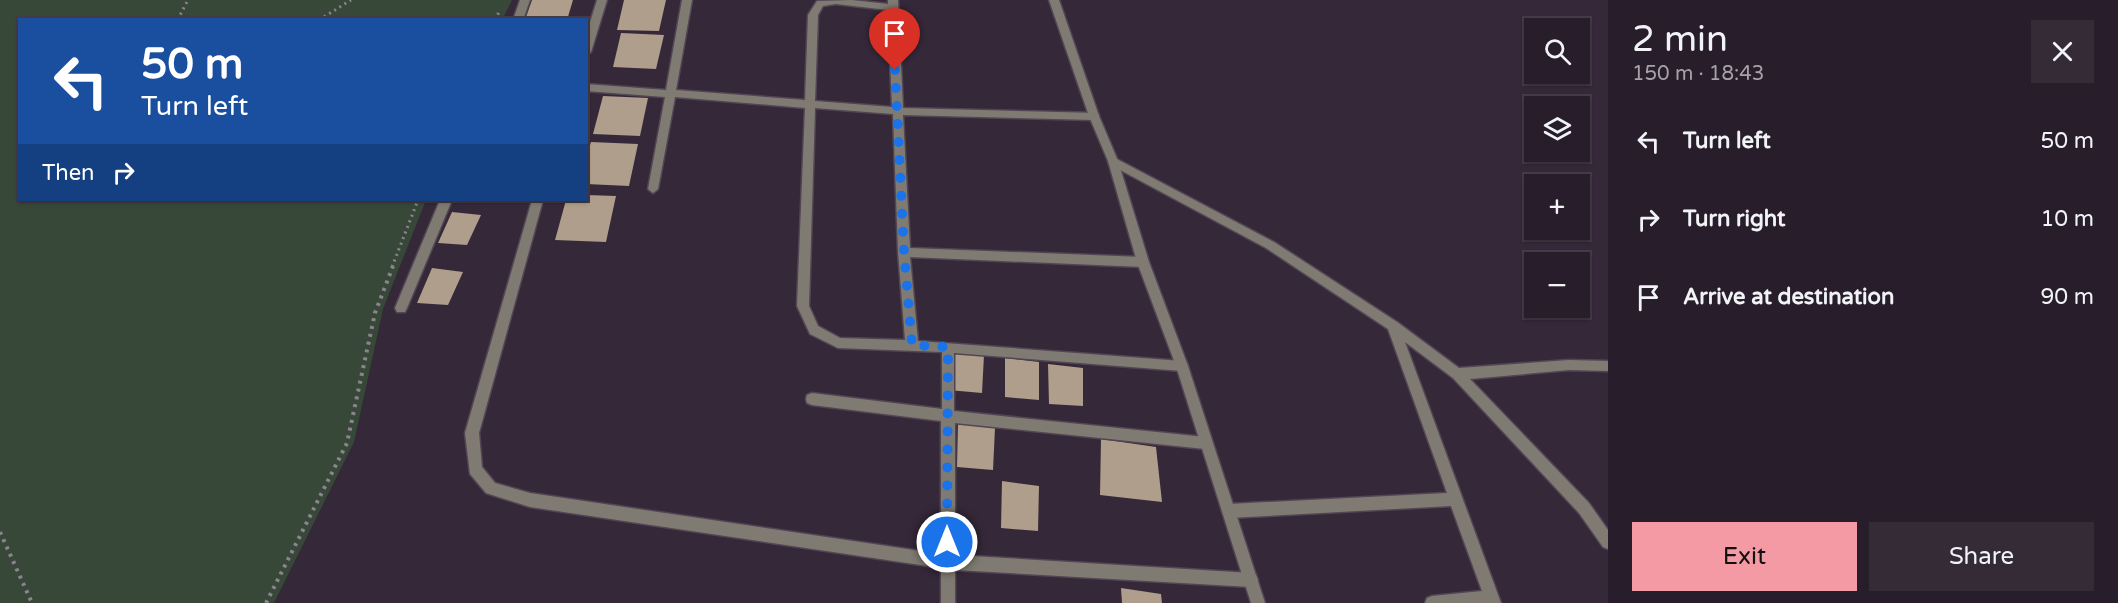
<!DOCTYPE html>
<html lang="en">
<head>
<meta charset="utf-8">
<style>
  :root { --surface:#281e2b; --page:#342b37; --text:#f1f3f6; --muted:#a5a2a9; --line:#443c47; --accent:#f49aa5 }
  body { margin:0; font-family:"Varela Round",sans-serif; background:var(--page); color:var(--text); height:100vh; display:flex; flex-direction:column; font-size:22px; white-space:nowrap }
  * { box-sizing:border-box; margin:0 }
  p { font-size:20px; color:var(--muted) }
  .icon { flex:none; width:33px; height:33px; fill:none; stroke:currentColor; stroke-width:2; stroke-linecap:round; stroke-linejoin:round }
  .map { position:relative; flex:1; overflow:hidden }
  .drawer { display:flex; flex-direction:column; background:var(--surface); width:510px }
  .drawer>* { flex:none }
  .banner { position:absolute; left:18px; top:18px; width:570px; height:183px; border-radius:0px; box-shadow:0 2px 4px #0004,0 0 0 2px var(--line); background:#1a4fa0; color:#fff; overflow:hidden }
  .controls { position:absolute; left:1524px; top:18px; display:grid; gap:12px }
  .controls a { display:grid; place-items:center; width:66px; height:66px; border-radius:0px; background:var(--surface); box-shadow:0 2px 4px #0004,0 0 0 2px var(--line); font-size:30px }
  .pin { position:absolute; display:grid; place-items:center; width:51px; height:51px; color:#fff; margin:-62px -26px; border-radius:50% 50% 50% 0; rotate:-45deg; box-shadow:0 0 6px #0007 }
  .pin .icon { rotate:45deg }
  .me { position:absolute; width:66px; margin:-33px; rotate:0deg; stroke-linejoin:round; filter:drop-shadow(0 0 4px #0008) }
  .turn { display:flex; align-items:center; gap:21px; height:126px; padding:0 24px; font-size:27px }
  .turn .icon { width:78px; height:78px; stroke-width:2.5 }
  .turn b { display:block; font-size:42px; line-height:51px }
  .then { display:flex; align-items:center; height:57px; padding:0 24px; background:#0003; gap:12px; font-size:22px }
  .round { display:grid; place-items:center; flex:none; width:63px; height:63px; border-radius:0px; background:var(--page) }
  .headline { display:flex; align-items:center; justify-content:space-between; height:102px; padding:0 24px }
  h1 { font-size:36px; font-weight:600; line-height:45px }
  .button { display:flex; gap:12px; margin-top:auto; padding:12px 24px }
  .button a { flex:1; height:69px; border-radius:0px; background:var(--accent); color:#111; font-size:24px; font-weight:600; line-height:69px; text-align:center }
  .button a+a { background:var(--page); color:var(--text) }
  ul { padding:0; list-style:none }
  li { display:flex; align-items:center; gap:18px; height:78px; padding:0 24px }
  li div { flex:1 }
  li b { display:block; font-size:22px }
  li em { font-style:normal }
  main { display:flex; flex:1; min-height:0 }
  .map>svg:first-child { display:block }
  .green { fill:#374838 }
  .building { fill:#af9e8b }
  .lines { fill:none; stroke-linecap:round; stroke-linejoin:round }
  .minor-casing { stroke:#524655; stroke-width:3 }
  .tertiary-casing { stroke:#524655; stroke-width:3 }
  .path-far1 { stroke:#8d8390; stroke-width:3; stroke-dasharray:2 4; stroke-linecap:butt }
  .path { stroke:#8d8390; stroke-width:4; stroke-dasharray:3 5; stroke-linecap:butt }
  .minor { fill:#807b72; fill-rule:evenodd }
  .tertiary { fill:#807b72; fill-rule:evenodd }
  .route { stroke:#1a73e8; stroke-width:10; stroke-dasharray:0 18 }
</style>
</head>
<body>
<main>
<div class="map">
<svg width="1608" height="603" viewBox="0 0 1608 603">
  <rect width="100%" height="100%" fill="#352839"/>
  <!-- green -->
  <polygon class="green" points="0,0 512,0 502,20 20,20 20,200 426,200 383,309 354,442 274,603 0,603"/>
  <!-- building -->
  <g class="building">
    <polygon points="532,0 573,0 567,20 525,20"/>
    <polygon points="624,0 666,0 659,31 617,30"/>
    <polygon points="621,33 664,35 656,69 613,67"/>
    <polygon points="603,96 648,98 640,136 593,134"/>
    <polygon points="591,142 638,144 629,186 586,184 586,158"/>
    <polygon points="586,195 616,196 606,242 555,240 566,200 586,200"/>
    <polygon points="452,212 481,215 467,245 438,243"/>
    <polygon points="432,268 463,272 448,305 417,303"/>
    <polygon points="950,351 984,355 982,393 948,390"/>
    <polygon points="1005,358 1039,362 1039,400 1005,397"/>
    <polygon points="1048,364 1083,368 1083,406 1049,404"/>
    <polygon points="958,424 995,428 993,470 957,467"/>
    <polygon points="1101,439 1156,447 1162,502 1100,495"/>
    <polygon points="1002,481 1039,486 1038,531 1001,528"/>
    <polygon points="1121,588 1161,594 1162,603 1122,603"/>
  </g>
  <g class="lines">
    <defs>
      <g id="minor">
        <polygon points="520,0 530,0 523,20 513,20"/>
        <polygon points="597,0 607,0 591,52 586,55 586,35"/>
        <path d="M682 0H692L676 90 805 100 808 15 817 1 852 0 888 4V0H898L903 108 1098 113 1099 116 1094 120 903 115 910 248 1143 257 1147 259 1149 262 1147 265 1143 267 910 257 918 341 1182 361 1186 362 1188 366 1186 370 1182 371 954 353V411L1205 437 1210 439 1212 443 1210 447 1205 449 955 423V555L1251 573 1256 575 1258 580 1256 585 1251 587 955 570V603H941V568L530 507 486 493 470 474 465 433 532 200H543L479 433 482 467 495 483 530 493 941 554V421L812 405 807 403 806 399 807 395 812 393 942 409V352L838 348 810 334 797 306 805 108 675 97 658 189 653 193 648 189 665 97 586 91V84L666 90ZM836 4 888 10 892 107 815 101 818 15 823 6ZM815 108 893 114 898 252 905 340 840 338 818 326 809 306Z"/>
        <polygon points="1113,157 1274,242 1397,322 1459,368 1569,360 1608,361 1608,371 1569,370 1470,379 1589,503 1608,530 1608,549 1603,547 1579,513 1453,378 1405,342 1501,603 1425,603 1427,598 1432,596 1482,591 1451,506 1229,518 1224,516 1222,511 1224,506 1229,504 1447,493 1388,329 1266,248 1109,164 1108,161"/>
        <polygon points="440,200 452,200 407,308 405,312 397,312 395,308"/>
      </g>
      <polygon id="tertiary" points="1049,0 1059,0 1099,116 1118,161 1149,262 1188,366 1265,603 1251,603 1176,366 1137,262 1108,161 1089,116"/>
    </defs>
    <!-- minor casing -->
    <use href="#minor" class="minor-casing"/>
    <!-- tertiary casing -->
    <use href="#tertiary" class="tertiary-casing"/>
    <!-- path-far1 -->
    <g class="path-far1">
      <polyline points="180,20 179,17 188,0"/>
      <polyline points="319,20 351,0"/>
      <polyline points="495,20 499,12"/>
      <polyline points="392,267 418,200"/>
    </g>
    <!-- path -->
    <g class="path">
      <polyline points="0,532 32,603"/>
      <polyline points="266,603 347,443 375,313 393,266"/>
    </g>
    <!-- minor -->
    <use href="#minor" class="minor"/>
    <!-- tertiary -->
    <use href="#tertiary" class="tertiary"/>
  </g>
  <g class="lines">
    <!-- route -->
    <polyline class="route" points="895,70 904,252 912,345 948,347 947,542"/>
  </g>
</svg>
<div class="controls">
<a><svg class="icon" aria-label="search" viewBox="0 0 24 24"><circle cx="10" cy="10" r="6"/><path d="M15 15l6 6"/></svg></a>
<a><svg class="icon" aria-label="layers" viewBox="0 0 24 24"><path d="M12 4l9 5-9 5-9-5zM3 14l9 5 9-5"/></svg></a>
<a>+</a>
<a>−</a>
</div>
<div class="pin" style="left:895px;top:70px;background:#d93025"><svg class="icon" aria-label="arrive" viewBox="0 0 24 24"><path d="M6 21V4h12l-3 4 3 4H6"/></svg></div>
<svg class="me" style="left:947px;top:542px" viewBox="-20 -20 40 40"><circle r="17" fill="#1a73e8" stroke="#fff" stroke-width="3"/><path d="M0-11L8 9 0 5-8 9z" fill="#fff"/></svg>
<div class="banner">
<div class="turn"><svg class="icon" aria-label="left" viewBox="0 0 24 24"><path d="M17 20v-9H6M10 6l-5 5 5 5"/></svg><div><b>50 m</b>Turn left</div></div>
<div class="then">Then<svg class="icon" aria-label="right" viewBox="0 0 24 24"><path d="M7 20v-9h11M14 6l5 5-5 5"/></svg></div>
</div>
</div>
<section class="drawer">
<div class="headline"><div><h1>2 min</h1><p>150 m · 18:43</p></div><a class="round"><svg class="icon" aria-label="close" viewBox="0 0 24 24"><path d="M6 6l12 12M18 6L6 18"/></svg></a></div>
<ul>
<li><svg class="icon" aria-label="left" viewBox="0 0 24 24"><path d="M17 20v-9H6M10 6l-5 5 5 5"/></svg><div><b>Turn left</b></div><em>50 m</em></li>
<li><svg class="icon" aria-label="right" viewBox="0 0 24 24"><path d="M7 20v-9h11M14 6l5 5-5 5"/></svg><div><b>Turn right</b></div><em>10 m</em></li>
<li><svg class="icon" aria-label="arrive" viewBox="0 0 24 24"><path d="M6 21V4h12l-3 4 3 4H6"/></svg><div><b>Arrive at destination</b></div><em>90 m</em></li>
</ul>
<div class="button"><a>Exit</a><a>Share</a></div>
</section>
</main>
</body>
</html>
